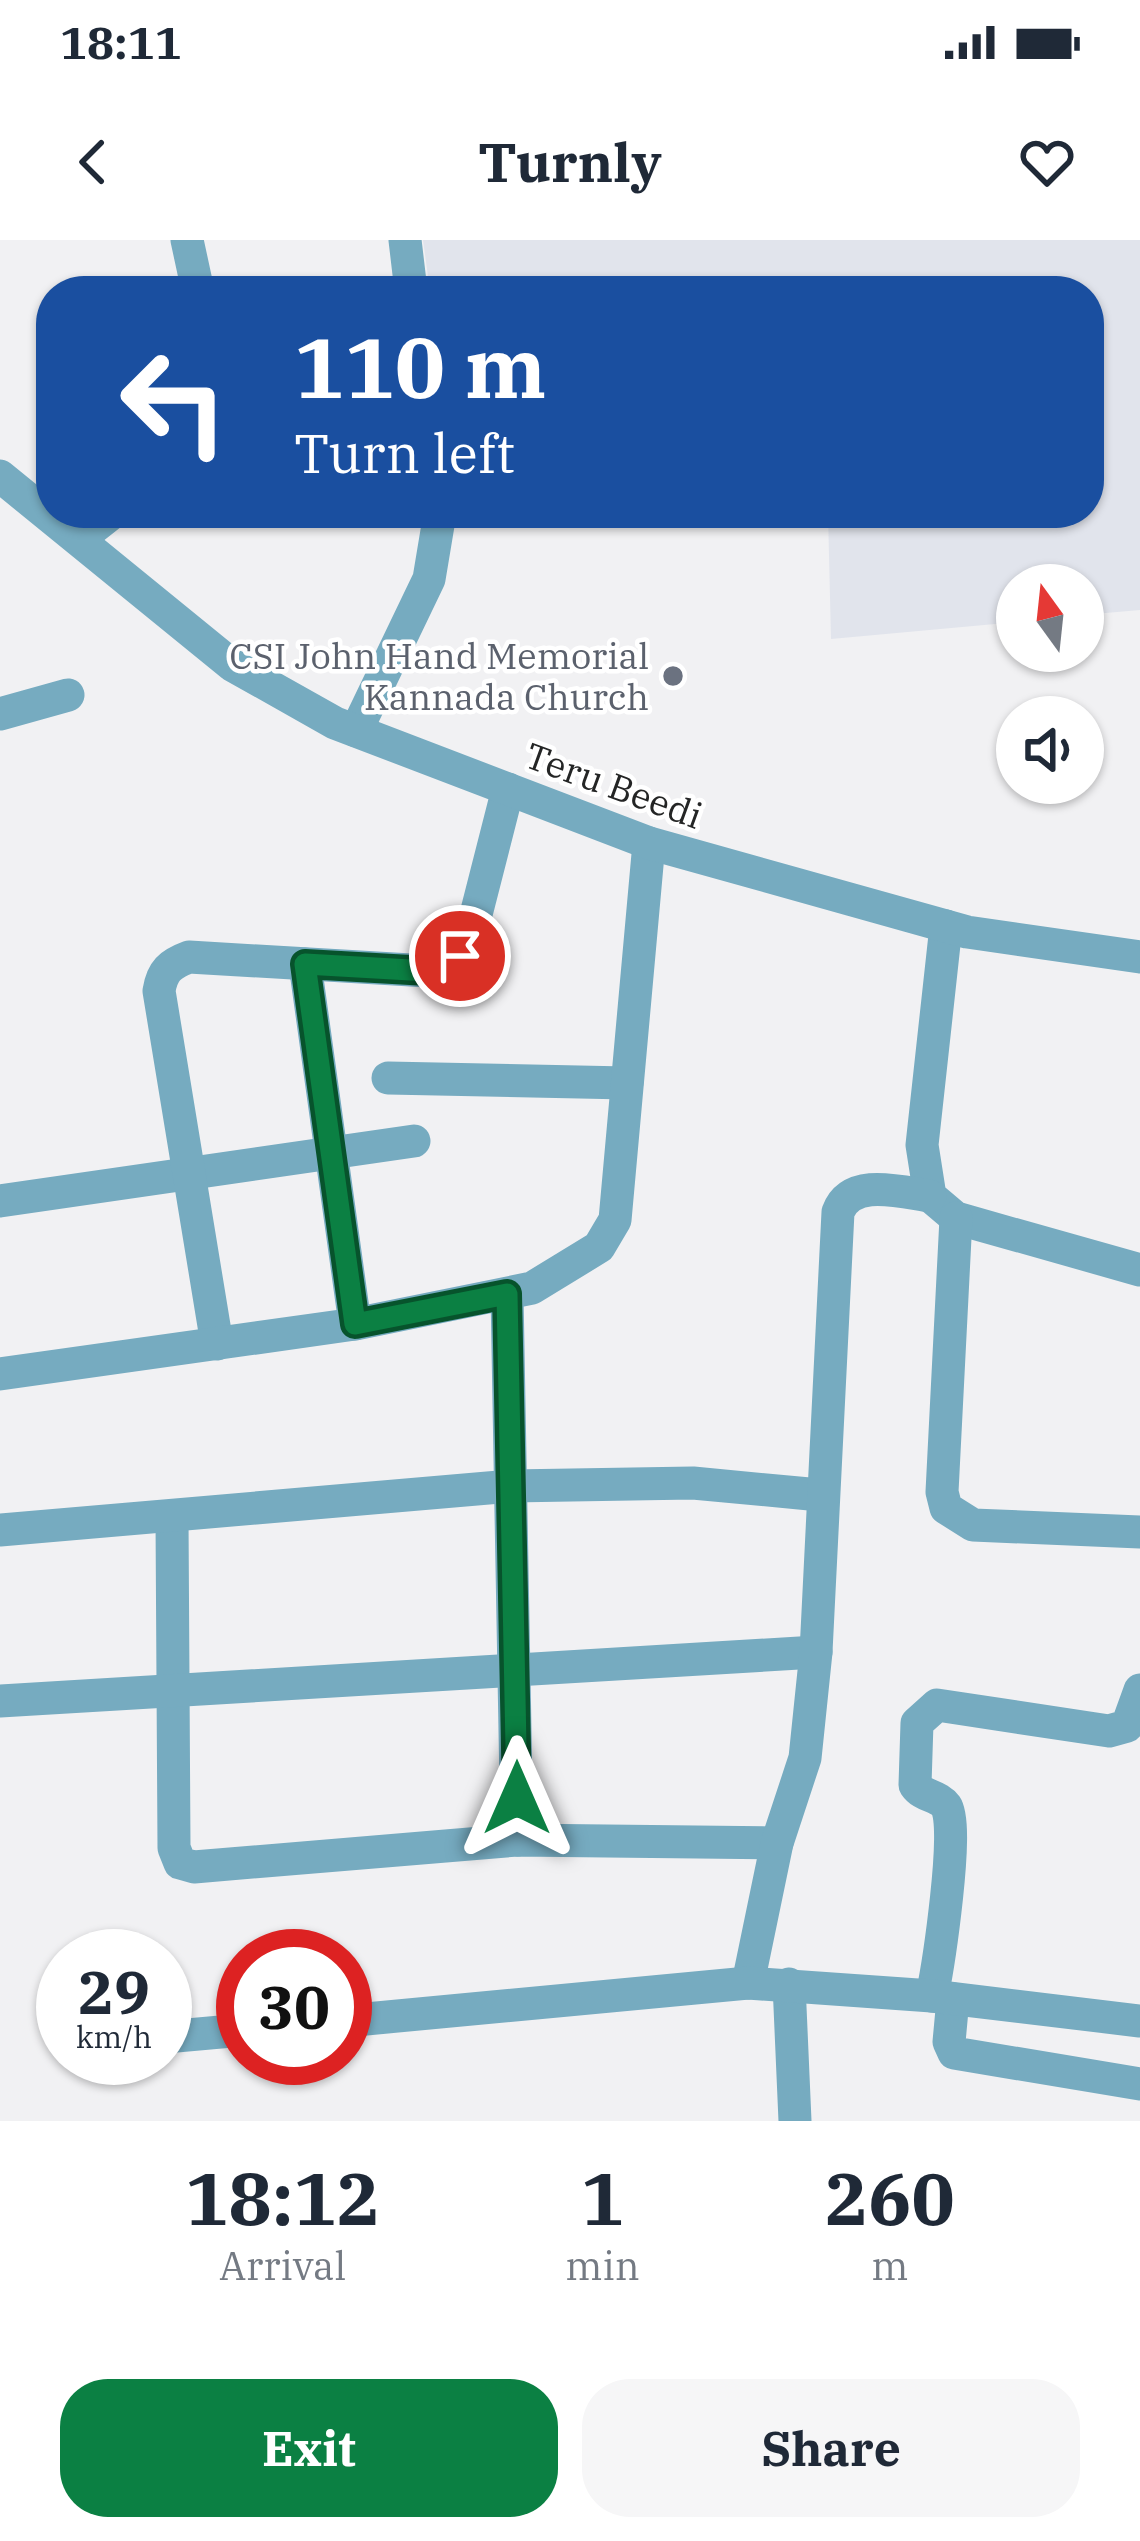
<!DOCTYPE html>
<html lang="en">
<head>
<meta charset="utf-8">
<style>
  :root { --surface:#fff; --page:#f6f6f7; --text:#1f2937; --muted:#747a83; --accent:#0b8043 }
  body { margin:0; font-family:"IBM Plex Serif",serif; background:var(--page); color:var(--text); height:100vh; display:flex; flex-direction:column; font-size:45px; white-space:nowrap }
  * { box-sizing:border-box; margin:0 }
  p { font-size:39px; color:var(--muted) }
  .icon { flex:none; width:66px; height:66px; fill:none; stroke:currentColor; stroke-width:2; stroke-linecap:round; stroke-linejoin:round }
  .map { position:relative; height:1881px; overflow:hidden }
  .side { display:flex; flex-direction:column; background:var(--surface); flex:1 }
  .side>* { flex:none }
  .hud { position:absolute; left:36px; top:36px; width:1068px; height:252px; border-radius:48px; box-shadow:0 3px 9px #0004; background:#1a4fa0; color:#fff; overflow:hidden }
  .needle { width:78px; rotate:345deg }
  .tools { position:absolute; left:996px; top:324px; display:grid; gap:24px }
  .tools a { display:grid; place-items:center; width:108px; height:108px; border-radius:50%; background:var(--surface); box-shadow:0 3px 9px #0004; font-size:60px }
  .speed { position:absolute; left:36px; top:1689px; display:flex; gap:24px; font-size:60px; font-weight:700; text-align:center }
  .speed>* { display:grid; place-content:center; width:156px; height:156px; border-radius:50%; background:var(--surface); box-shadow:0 3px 9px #0004; line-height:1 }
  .speed small { font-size:30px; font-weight:400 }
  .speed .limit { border:18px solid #d22; background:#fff; color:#111 }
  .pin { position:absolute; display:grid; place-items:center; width:102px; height:102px; color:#fff; margin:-51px; border:6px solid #fff; border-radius:50%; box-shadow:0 3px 12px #0007 }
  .me { position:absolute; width:132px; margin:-66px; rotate:0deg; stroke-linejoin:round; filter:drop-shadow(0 0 9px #0008) }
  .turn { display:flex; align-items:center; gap:42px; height:252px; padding:0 60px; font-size:54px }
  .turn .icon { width:156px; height:156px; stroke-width:2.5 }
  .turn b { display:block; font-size:84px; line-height:102px }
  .eta { display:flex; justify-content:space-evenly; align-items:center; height:204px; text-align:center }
  .eta b { font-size:72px; font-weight:700; line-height:84px }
  .cta { display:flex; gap:24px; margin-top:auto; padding:24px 60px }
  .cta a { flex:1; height:138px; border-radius:48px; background:var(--accent); color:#fff; font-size:48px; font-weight:700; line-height:138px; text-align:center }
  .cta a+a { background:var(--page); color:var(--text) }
  .status { display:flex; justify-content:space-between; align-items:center; height:84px; padding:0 60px; background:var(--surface); direction:ltr }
  .status svg { height:33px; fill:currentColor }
  header { display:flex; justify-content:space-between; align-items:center; height:156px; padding:0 60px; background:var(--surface); font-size:54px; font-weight:700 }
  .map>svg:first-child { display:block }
  .built { fill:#e1e4ec }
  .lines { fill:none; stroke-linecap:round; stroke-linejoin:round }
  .minor { stroke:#76abc0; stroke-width:33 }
  .tertiary { stroke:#76abc0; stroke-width:33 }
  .route-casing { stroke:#07532c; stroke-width:30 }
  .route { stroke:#0b8043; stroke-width:21 }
  .worship-dot { fill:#6b7280; stroke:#fff; stroke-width:4.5 }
  .labels { text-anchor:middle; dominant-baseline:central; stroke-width:9; stroke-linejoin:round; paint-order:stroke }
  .worship-label { font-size:36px; fill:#5b616d; stroke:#fff; text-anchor:end }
  .street-label { font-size:36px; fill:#242525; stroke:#fff }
</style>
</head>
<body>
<div class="status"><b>18:11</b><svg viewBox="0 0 49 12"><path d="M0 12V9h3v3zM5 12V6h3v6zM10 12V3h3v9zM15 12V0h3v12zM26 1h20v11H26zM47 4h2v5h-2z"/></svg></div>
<header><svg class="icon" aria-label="back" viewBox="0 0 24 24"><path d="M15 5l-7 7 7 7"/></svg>Turnly<svg class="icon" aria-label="heart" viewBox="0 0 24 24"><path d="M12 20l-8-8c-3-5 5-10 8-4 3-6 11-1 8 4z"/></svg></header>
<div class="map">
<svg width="1140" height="1881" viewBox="0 0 1140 1881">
  <rect width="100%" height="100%" fill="#f1f1f3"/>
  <!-- built -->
  <g class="built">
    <polygon points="423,0 1140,0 1140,370 1083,375 1083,345 1017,345 1017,382 831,399 828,273 1089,273 1089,51 430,51"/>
    <polygon points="461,273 645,273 463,282"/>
  </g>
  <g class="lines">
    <!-- minor -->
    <g class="minor">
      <polyline points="187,0 198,51"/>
      <polyline points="405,0 411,51"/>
      <polyline points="79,299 112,273"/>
      <polyline points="0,474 68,455"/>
      <polyline points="356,491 429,339 440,273"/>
      <polyline points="946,686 922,905 930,956 956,978 1140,1030"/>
      <polyline points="305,724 355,1084"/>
      <polyline points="388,838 627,843"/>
      <polyline points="0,961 414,901"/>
      <polyline points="956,978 942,1252 946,1268 973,1285 1140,1292"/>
      <polyline points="507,1054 517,1600"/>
      <path d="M217 1104 159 751C162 731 170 724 189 717L428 731C452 725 460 716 471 694L508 549"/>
      <polyline points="0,1134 355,1084 532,1048 599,1007 615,980 649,603"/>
      <polyline points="172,1278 174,1608 180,1623 194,1627 517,1600 777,1603"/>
      <polyline points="0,1290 511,1246 693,1243 820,1255"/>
      <polyline points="0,1461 816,1412"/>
      <path d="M748 1743 777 1603 805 1518 816 1412 838 972C851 937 901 952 930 956"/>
      <polyline points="789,1744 795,1881"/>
      <path d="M932 1756C938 1727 960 1586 946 1566 938 1555 923 1557 915 1545L917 1483 937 1465 1109 1491 1127 1486 1140 1450"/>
      <polyline points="953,1759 949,1802 954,1813 1140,1844"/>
      <polyline points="345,1781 748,1743 932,1756 1140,1781"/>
      <polyline points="165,1797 243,1790"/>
    </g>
    <!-- tertiary -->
    <polyline class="tertiary" points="0,236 232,425 335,483 649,603 967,692 1140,717"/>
  </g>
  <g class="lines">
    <defs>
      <polyline id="route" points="460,716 428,731 305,724 355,1084 507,1054 517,1558"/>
    </defs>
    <!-- route casing -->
    <use href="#route" class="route-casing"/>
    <!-- route -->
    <use href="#route" class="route"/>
  </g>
  <!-- markers -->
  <circle class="worship-dot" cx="673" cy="436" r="12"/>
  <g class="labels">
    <!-- worship labels -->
    <g class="worship-label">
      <text x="649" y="415">CSI John Hand Memorial<tspan x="649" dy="41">Kannada Church</tspan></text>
    </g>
    <!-- street labels -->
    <g class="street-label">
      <text transform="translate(614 545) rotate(20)">Teru Beedi</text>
    </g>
  </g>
</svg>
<div class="tools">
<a><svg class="needle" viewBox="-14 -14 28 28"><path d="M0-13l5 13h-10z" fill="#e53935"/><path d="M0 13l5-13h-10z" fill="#747a83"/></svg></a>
<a><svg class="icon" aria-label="sound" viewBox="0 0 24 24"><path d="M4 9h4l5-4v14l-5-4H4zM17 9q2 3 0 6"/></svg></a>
</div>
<div class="speed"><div>29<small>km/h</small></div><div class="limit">30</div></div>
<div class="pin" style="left:460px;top:716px;background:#d93025"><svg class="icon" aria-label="arrive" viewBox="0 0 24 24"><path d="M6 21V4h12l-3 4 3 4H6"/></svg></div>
<svg class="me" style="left:517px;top:1558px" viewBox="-20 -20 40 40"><path d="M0-17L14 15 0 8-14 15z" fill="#0b8043" stroke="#fff" stroke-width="4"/></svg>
<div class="hud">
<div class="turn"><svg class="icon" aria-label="left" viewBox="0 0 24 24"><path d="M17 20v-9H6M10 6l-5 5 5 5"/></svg><div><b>110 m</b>Turn left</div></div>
</div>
</div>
<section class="side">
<div class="eta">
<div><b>18:12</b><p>Arrival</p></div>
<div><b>1</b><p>min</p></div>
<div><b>260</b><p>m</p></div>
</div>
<div class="cta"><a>Exit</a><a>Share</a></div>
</section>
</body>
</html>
